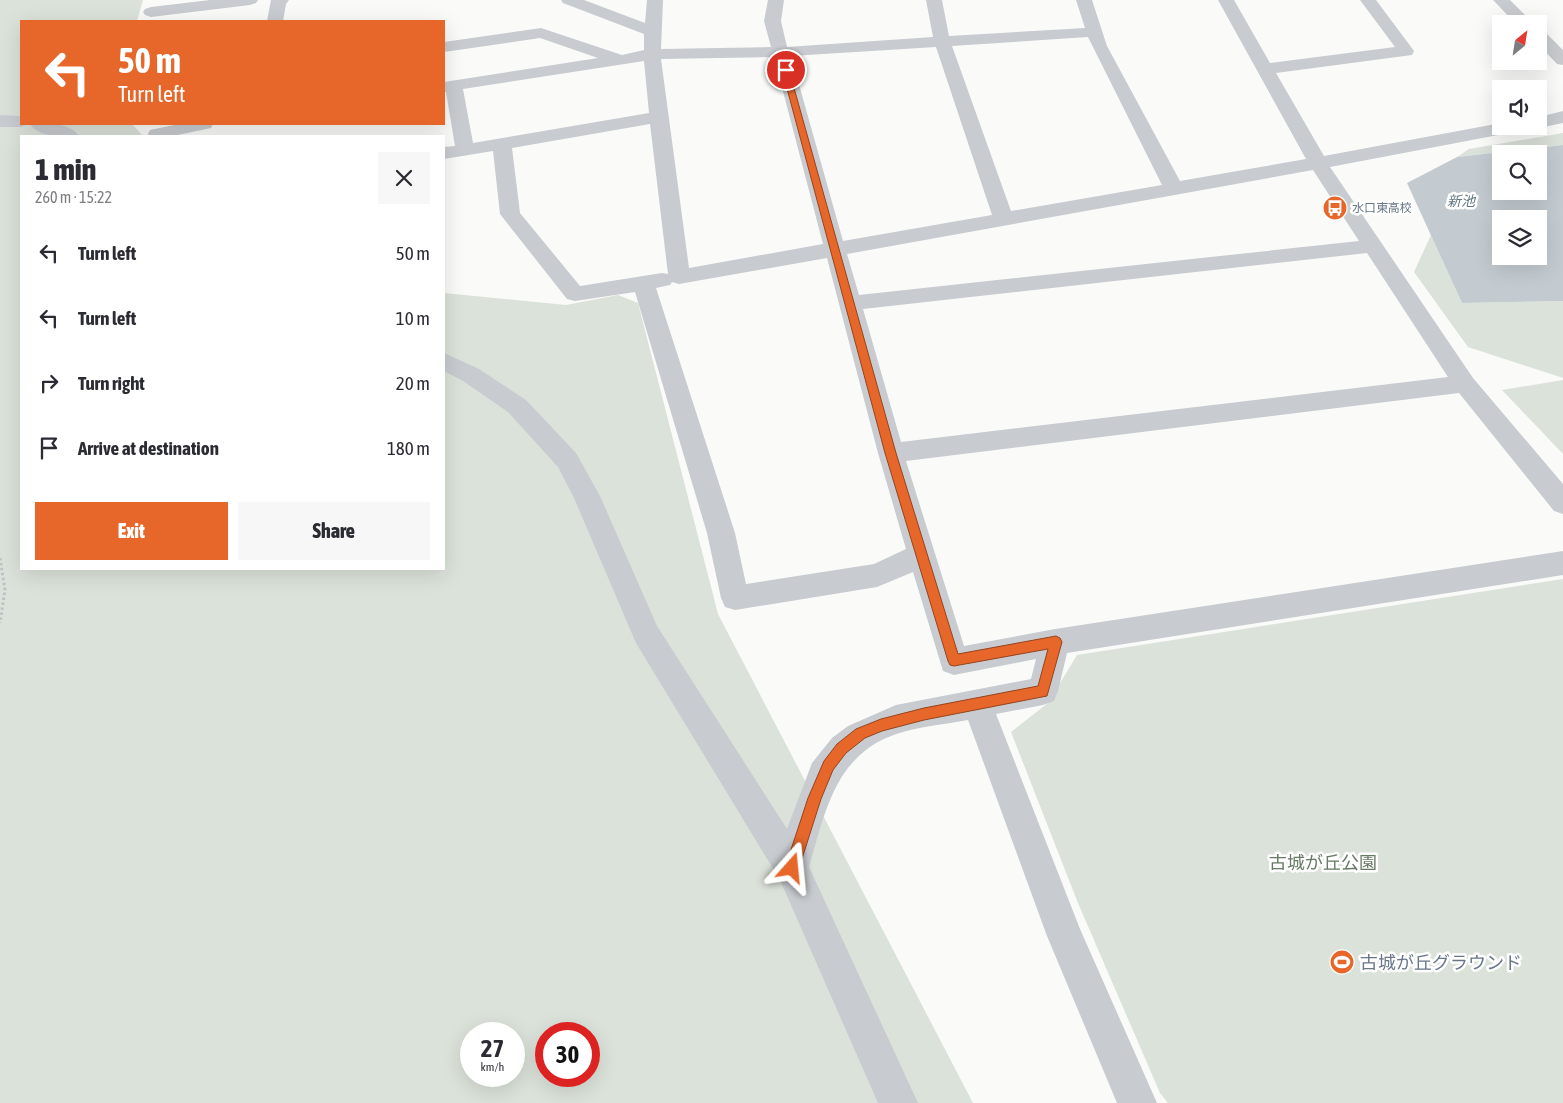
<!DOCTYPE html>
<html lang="en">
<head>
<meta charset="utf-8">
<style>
  :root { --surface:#fff; --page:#f7f7f7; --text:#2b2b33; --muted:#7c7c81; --accent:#e7672b }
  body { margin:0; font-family:"Asap Condensed","Noto Sans JP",sans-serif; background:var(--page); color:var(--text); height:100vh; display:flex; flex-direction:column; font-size:19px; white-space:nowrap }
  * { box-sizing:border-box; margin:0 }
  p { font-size:16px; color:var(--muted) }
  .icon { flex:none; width:28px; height:28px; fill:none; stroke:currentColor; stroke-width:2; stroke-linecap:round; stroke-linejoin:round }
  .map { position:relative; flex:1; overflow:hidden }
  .drawer { position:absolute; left:20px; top:135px; width:425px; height:435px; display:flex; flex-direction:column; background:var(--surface); border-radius:0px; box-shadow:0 5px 20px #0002 }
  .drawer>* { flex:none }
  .top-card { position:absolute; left:20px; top:20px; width:425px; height:105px; border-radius:0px; box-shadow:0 5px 20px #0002; background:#e7672b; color:#fff; overflow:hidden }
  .needle { width:32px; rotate:30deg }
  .controls { position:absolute; left:1492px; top:15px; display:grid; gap:10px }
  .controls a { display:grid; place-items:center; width:55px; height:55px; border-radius:0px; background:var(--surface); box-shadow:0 5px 20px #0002; font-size:25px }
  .speed { position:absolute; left:460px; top:1022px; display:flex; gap:10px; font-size:25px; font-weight:700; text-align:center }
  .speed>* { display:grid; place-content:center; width:65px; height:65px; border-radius:50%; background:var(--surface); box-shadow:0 5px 20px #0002; line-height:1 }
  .speed small { font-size:12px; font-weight:400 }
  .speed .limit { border:8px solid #d22; background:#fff; color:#111 }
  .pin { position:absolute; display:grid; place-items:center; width:42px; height:42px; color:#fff; margin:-21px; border:2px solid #fff; border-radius:50%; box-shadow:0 1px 5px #0007 }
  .me { position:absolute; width:55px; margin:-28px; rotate:18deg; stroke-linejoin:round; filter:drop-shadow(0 0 4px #0008) }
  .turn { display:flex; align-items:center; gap:18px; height:105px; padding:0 15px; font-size:22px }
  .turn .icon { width:65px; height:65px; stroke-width:2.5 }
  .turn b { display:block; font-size:35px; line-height:42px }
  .round { display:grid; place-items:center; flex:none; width:52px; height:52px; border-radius:0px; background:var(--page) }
  .summary { display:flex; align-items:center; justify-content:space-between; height:85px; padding:0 15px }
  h1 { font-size:30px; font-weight:800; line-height:38px }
  .cta { display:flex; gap:10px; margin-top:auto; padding:10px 15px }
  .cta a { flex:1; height:58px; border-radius:0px; background:var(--accent); color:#fff; font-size:20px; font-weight:800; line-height:58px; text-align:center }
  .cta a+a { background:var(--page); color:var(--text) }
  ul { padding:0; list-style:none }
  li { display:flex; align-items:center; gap:15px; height:65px; padding:0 15px }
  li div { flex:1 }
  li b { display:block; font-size:19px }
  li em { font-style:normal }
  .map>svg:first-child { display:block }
  .green { fill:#dbe2d9; fill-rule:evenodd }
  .water { fill:#c3cbd1; fill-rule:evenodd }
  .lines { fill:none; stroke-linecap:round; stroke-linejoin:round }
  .path { stroke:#bfc2c5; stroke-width:3; stroke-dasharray:2.5 2.5; stroke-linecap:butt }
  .minor { fill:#c8cbcf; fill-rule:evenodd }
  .route { fill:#e7672b; stroke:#96431c }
  .labels { text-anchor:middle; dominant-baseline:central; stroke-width:5; stroke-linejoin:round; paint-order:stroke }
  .far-poi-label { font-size:12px; fill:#687889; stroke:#fff; text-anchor:start }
  .far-water-label { font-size:14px; font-style:italic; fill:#647884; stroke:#fff }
  .near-park-label { font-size:18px; fill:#667a64; stroke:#fff }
  .near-poi-label { font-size:18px; fill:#687889; stroke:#fff; text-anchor:start }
</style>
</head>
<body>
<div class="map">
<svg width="1563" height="1103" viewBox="0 0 1563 1103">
  <rect width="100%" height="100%" fill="#fafaf8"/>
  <!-- green -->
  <g class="green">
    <path d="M0 0H143L137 21H21V124H132L143 136H21V569H444V293L566 305 618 295 638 303 718 614 973 1103H0ZM471 1034H514V1076H471ZM546 1034H589V1076H546Z"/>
    <polygon points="1563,133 1563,145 1457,157 1469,149"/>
    <polygon points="1431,235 1462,303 1563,301 1563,378 1468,347 1414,272"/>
    <polygon points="1563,380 1563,454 1502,390"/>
    <polygon points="1563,579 1563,1103 1168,1103 1160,1093 1078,903 1011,732 1048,703 1077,655"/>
  </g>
  <!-- water -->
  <path class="water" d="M1563 145V301L1462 303 1407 183 1457 157ZM1501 154H1539V191H1501ZM1501 219H1539V256H1501Z"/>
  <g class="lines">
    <!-- path -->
    <polyline class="path" points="0,558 5,590 0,623"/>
    <!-- minor -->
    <g class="minor">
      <polygon points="210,0 258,0 256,3 250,5 151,17 145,15 143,12 145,9 151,7"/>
      <polygon points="271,0 289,0 286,4 283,21 267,21"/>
      <path d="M561 0H584L645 23 647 0H663L661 49 771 47 764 21 768 0H784L781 21 787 47 933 37 926 0H942L949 36 1085 28 1076 0H1092L1107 46 1180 181 1306 159 1218 0H1234L1270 63 1395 47 1360 0H1376L1414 51 1412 55 1276 73 1324 156 1501 123V126H1523L1521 130 1514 132 1330 167 1473 378 1563 484V514L1554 511 1459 393 906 461 964 646 1055 629 1563 551V575L1067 653 1058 691 1054 701 1043 705 996 714 1080 929 1157 1103H1117L1047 936 968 720C941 725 911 727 886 738 833 762 824 817 809 867L918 1103H878L780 880 636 643 574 498 558 467 508 412 463 381 444 371V353L479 369 526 400 576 453 600 496 657 626 787 829 812 763 832 738 848 726 896 705 1031 679 1036 659 954 675 943 671 913 572 877 587 735 610 725 607 721 598 707 533 635 292 575 301 567 299 500 214 493 151 444 159V147L455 146 446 92H444V82L598 58 540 38 444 52V42L541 28 622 55 644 50V34L563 3ZM1088 37 1162 185 1011 211 952 46ZM936 47 992 215 843 241 791 56ZM774 57 823 244 689 268 661 59ZM644 61 649 113 473 143 463 89ZM650 124 668 274 662 273 580 286 520 213 512 148ZM1313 170 1359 241 859 295 847 254ZM1367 253 1448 377 901 442 863 309ZM827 258 878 453 906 549 874 564 746 584 735 533 656 288 670 285 672 282 679 284Z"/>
      <polygon points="1493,0 1510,0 1534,24 1516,24"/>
      <polygon points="1539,31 1545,32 1563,50 1563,65 1557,64 1539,45"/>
      <polygon points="1563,111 1563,123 1539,128 1534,126 1539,126 1539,117"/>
      <polygon points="0,115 21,116 21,124 28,124 21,127 0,127"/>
      <path d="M30 124C44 123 70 122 79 136 65 137 39 138 30 124Z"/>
      <polygon points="179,124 213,124 211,128 173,136 149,136 148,134 150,130"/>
    </g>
  </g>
  <!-- route -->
  <polygon class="route" points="786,67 789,70 896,453 958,654 1056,636 1060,638 1062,642 1047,696 924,720 882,731 865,738 846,753 833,770 821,799 799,868 797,873 792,875 787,873 785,868 808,798 824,761 837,744 856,729 881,719 924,708 1038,686 1048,649 954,666 950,665 948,661 885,453 782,70"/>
  <!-- icons -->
  <defs>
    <symbol id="bus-disc" viewBox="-11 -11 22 22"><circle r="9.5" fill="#e7672b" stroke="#fff"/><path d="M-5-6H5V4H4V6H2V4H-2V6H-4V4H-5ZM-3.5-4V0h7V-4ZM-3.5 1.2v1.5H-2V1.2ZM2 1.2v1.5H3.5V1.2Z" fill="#fff"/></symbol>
    <symbol id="stadium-disc" viewBox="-11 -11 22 22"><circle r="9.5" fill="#e7672b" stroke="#fff"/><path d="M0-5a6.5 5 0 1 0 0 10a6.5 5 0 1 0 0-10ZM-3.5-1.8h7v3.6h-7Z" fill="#fff"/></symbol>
  </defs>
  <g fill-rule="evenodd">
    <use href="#bus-disc" x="1321" y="194" width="28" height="28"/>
    <use href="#stadium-disc" x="1328" y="948" width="28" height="28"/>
  </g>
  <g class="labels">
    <!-- far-poi labels -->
    <g class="far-poi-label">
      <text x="1352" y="208">水口東高校</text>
    </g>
    <!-- far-water labels -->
    <g class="far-water-label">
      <text x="1461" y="201">新池</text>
    </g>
    <!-- near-park labels -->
    <g class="near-park-label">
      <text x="1323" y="862">古城が丘公園</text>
    </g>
    <!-- near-poi labels -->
    <g class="near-poi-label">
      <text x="1360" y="962">古城が丘グラウンド</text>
    </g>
  </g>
</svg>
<div class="controls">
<a><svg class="needle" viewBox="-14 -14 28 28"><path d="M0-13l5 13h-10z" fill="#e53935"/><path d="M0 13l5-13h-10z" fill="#7c7c81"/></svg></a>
<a><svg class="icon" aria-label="sound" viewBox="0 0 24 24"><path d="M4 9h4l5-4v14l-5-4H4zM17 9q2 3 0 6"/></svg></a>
<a><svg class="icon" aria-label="search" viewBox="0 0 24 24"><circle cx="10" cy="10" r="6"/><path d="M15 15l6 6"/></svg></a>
<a><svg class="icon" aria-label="layers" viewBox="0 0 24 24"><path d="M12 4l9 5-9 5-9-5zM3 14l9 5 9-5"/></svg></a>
</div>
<div class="speed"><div>27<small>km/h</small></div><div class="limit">30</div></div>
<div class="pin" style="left:786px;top:70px;background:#d93025"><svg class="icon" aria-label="arrive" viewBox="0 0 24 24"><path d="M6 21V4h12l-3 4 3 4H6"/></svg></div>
<svg class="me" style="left:792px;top:868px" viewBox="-20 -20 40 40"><path d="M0-17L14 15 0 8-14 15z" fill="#e7672b" stroke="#fff" stroke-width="4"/></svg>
<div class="top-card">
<div class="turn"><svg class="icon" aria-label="left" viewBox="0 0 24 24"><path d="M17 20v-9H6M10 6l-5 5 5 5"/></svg><div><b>50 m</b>Turn left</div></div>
</div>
<section class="drawer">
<div class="summary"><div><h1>1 min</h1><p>260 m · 15:22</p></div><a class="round"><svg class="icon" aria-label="close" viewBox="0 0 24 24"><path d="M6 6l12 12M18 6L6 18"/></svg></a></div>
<ul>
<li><svg class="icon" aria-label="left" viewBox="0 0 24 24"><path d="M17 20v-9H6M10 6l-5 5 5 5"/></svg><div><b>Turn left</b></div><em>50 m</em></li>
<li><svg class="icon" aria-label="left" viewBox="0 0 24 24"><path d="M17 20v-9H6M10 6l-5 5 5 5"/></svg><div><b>Turn left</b></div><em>10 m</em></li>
<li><svg class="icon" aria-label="right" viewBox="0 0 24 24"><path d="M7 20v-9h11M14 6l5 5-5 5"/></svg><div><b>Turn right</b></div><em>20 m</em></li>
<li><svg class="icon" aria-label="arrive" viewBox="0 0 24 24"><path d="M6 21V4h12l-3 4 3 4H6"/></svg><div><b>Arrive at destination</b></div><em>180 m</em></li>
</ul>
<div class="cta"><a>Exit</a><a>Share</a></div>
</section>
</div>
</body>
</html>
